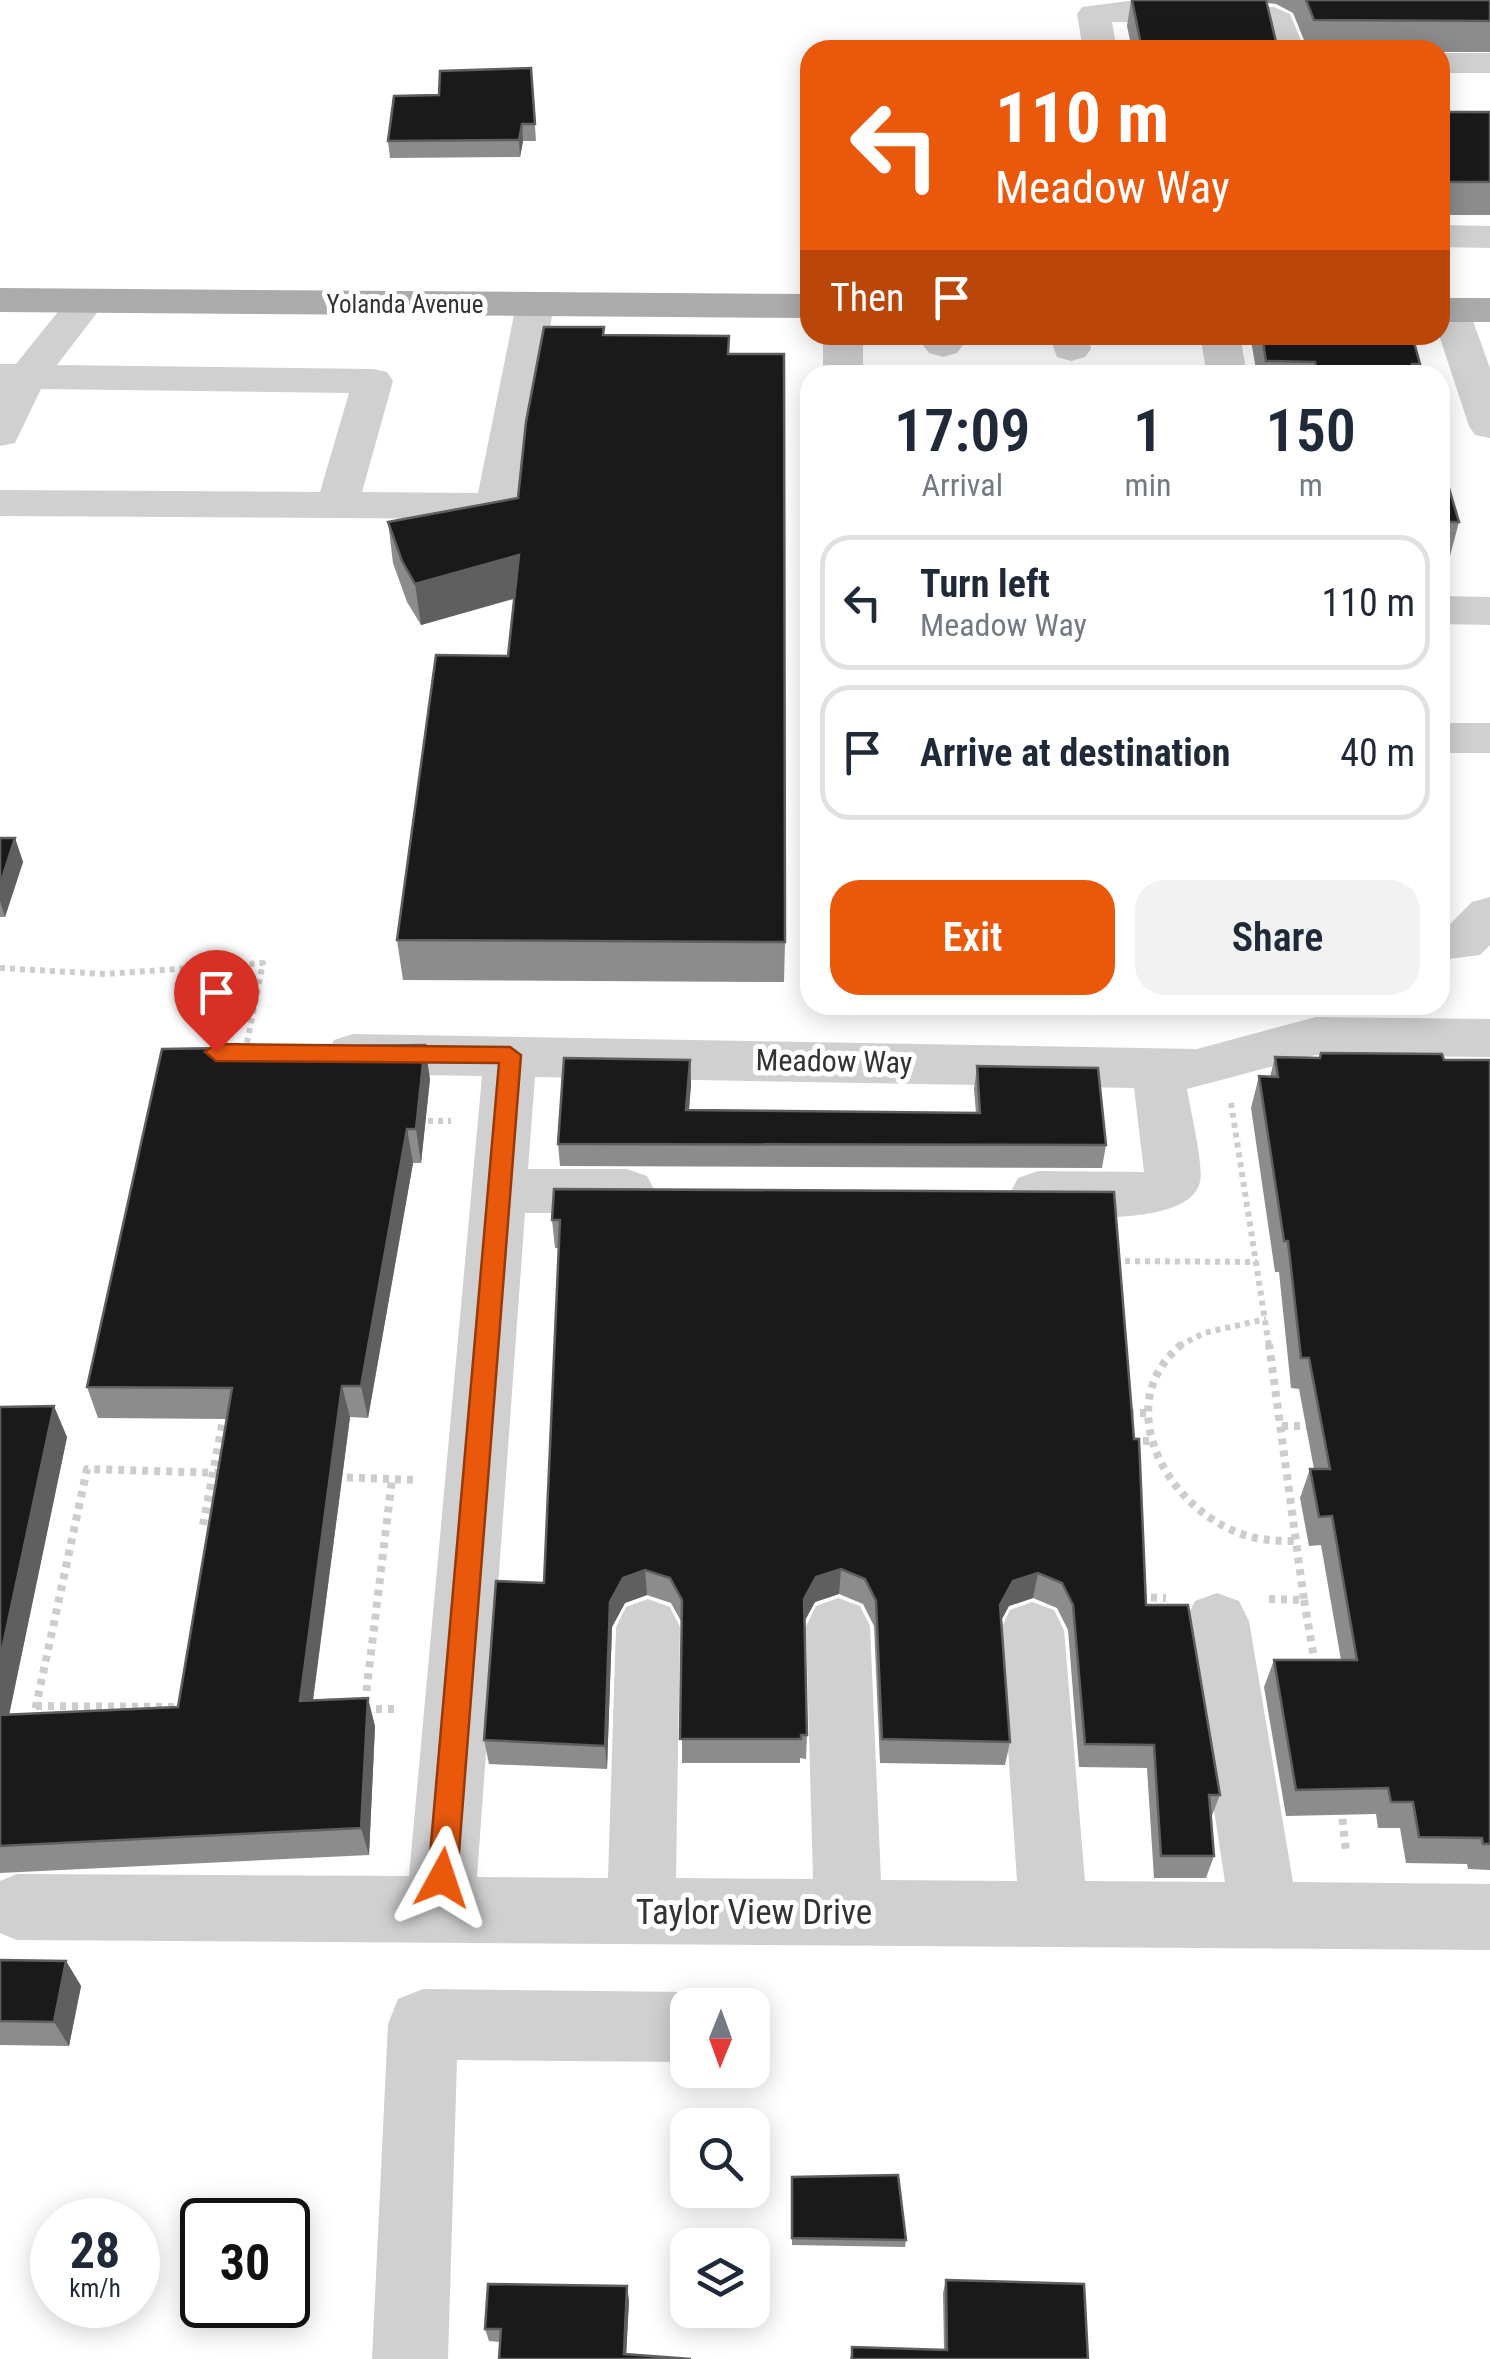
<!DOCTYPE html>
<html lang="en">
<head>
<meta charset="utf-8">
<style>
  :root { --surface:#fff; --page:#f2f2f3; --text:#1f2937; --muted:#747a83; --line:#e0e1e3; --accent:#ea580c }
  body { margin:0; font-family:"Roboto Condensed",sans-serif; background:var(--page); color:var(--text); height:100vh; display:flex; flex-direction:column; font-size:38px; white-space:nowrap }
  * { box-sizing:border-box; margin:0 }
  p { font-size:32px; color:var(--muted) }
  .icon { flex:none; width:55px; height:55px; fill:none; stroke:currentColor; stroke-width:2; stroke-linecap:round; stroke-linejoin:round }
  .map { position:relative; flex:1; overflow:hidden }
  .drawer { position:absolute; left:800px; top:365px; width:650px; height:650px; display:flex; flex-direction:column; background:var(--surface); border-radius:30px; box-shadow:0 5px 25px #0003 }
  .drawer>* { flex:none }
  .top-card { position:absolute; left:800px; top:40px; width:650px; height:305px; border-radius:30px; box-shadow:0 5px 25px #0003; background:#ea580c; color:#fff; overflow:hidden }
  .needle { width:65px; rotate:181deg }
  .tools { position:absolute; left:670px; top:1988px; display:grid; gap:20px }
  .tools a { display:grid; place-items:center; width:100px; height:100px; border-radius:20px; background:var(--surface); box-shadow:0 5px 25px #0003; font-size:50px }
  .speed { position:absolute; left:30px; top:2198px; display:flex; gap:20px; font-size:50px; font-weight:700; text-align:center }
  .speed>* { display:grid; place-content:center; width:130px; height:130px; border-radius:50%; background:var(--surface); box-shadow:0 5px 25px #0003; line-height:1 }
  .speed small { font-size:25px; font-weight:400 }
  .speed .limit { border:5px solid #111; border-radius:15px; background:#fff; color:#111 }
  .pin { position:absolute; display:grid; place-items:center; width:85px; height:85px; color:#fff; margin:-102px -42px; border-radius:50% 50% 50% 0; rotate:-45deg; box-shadow:0 0 10px #0007 }
  .pin .icon { rotate:45deg }
  .me { position:absolute; width:110px; margin:-55px; rotate:5deg; stroke-linejoin:round; filter:drop-shadow(0 0 8px #0008) }
  .turn { display:flex; align-items:center; gap:35px; height:210px; padding:0 30px; font-size:45px }
  .turn .icon { width:130px; height:130px; stroke-width:2.5 }
  .turn b { display:block; font-size:70px; line-height:85px }
  .then { display:flex; align-items:center; height:95px; padding:0 30px; background:#0003; gap:20px; font-size:38px }
  .eta { display:flex; justify-content:space-evenly; align-items:center; height:170px; text-align:center }
  .eta b { font-size:60px; font-weight:600; line-height:70px }
  .primary-button { display:flex; gap:20px; margin-top:auto; padding:20px 30px }
  .primary-button a { flex:1; height:115px; border-radius:30px; background:var(--accent); color:#fff; font-size:40px; font-weight:600; line-height:115px; text-align:center }
  .primary-button a+a { background:var(--page); color:var(--text) }
  ul { padding:0; list-style:none }
  li { display:flex; align-items:center; gap:30px; height:135px; margin:0 20px 15px; padding:0 10px; border:5px solid var(--line); border-radius:30px }
  li div { flex:1 }
  li b { display:block; font-size:38px }
  li em { font-style:normal }
  .map>svg:first-child { display:block }
  .lines { fill:none; stroke-linecap:round; stroke-linejoin:round }
  .path-far1 { stroke:#cdcdcd; stroke-width:6; stroke-dasharray:5 5; stroke-linecap:butt }
  .path { stroke:#cdcdcd; stroke-width:8; stroke-dasharray:6 6; stroke-linecap:butt }
  .minor { fill:#d0d0d0; fill-rule:evenodd }
  .major { fill:#ababab; fill-rule:evenodd }
  .wall { fill:#8c8c8c }
  .shaded-wall { fill:#5f5f5f }
  .building { fill:#1a1a1a; stroke:#5f5f5f; stroke-width:2.5 }
  .route { fill:#ea580c; stroke:#983908; stroke-width:2.5 }
  .labels { text-anchor:middle; dominant-baseline:central; stroke-width:10; stroke-linejoin:round; paint-order:stroke }
  .far-street-label { font-size:25px; fill:#333; stroke:#fff }
  .street-label { font-size:30px; fill:#333; stroke:#fff }
  .near-street-label { font-size:35px; fill:#333; stroke:#fff }
</style>
</head>
<body>
<div class="map">
<svg width="1490" height="2359" viewBox="0 0 1490 2359">
  <rect width="100%" height="100%" fill="#fff"/>
  <g class="lines">
    <!-- path-far1 -->
    <g class="path-far1">
      <polyline points="0,968 105,974 263,963 245,1053"/>
      <polyline points="1231,1103 1269,1346"/>
      <polyline points="418,1121 451,1121"/>
      <polyline points="1115,1261 1257,1262"/>
      <polyline points="1179,1346 1204,1333 1266,1319"/>
    </g>
    <!-- path -->
    <g class="path">
      <path d="M1182 1344C1111 1402 1163 1501 1234 1531 1254 1540 1275 1541 1296 1541"/>
      <polyline points="1128,1413 1146,1413"/>
      <polyline points="1282,1426 1314,1426"/>
      <polyline points="1131,1441 1149,1441"/>
      <polyline points="335,1477 417,1480"/>
      <polyline points="203,1525 224,1415"/>
      <polyline points="1139,1597 1166,1598"/>
      <polyline points="1269,1599 1304,1600 1269,1344"/>
      <polyline points="1304,1600 1315,1664"/>
      <polyline points="365,1703 392,1479"/>
      <polyline points="36,1706 176,1707"/>
      <polyline points="364,1709 396,1709"/>
      <polyline points="33,1720 87,1469 222,1473"/>
      <polyline points="1341,1807 1346,1851"/>
    </g>
    <!-- minor -->
    <g class="minor">
      <polygon points="1136,0 1274,7 1290,14 1305,50 1271,50 1263,27 1256,24 1112,22 1117,50 1083,50 1077,14 1082,7"/>
      <rect x="1440" y="53" width="50" height="20"/>
      <polygon points="1440,225 1490,226 1490,248 1440,247"/>
      <polygon points="87,289 101,293 106,301 57,365 373,369 387,372 393,381 362,492 478,493 516,305 521,297 535,293 549,297 554,305 518,506 512,515 497,519 0,516 0,490 320,492 349,393 41,389 15,443 0,446 0,364 16,364 73,293"/>
      <polygon points="1450,298 1464,302 1469,310 1490,368 1490,438 1475,435 1469,426 1439,335 1440,301"/>
      <rect x="823" y="335" width="40" height="40"/>
      <polygon points="923,335 963,335 963,345 957,353 943,357 929,353 923,345"/>
      <polygon points="1049,335 1089,335 1091,349 1085,357 1071,361 1057,357"/>
      <polygon points="1200,335 1240,335 1247,375 1207,375"/>
      <polygon points="1440,596 1490,597 1490,625 1440,624"/>
      <rect x="1440" y="723" width="50" height="30"/>
      <polygon points="1490,897 1490,945 1480,955 1440,960 1440,924 1450,924 1472,902"/>
      <path d="M1316 1017 1490 1019V1057L1316 1055 1187 1089C1190 1108 1204 1166 1200 1182 1190 1229 1053 1219 1018 1208L1010 1193 1018 1178 1038 1171 1144 1172 1134 1088 535 1077 528 1169H627L647 1176 655 1191 647 1206 627 1213H525L477 1877 608 1878 616 1627 626 1607 648 1599 670 1607 680 1627 676 1878 813 1879 806 1626 816 1606 838 1598 860 1606 870 1626 881 1880 1017 1881 1000 1630 1010 1610 1032 1602 1054 1610 1064 1630 1085 1881 1225 1882 1185 1621 1195 1601 1217 1593 1239 1601 1249 1621 1293 1882 1490 1884V1950L17 1940 0 1933V1881L17 1874 409 1876 482 1076 353 1074 334 1068 327 1054 334 1040 353 1034 1197 1049Z"/>
      <polygon points="423,1989 688,1992 714,2005 688,2005 688,2062 457,2060 448,2359 372,2359 388,2024 398,1999"/>
    </g>
    <!-- major -->
    <g class="major">
      <polygon points="0,288 810,294 810,318 0,312"/>
      <rect x="1440" y="298" width="50" height="24"/>
    </g>
  </g>
  <!-- wall -->
  <g class="wall">
    <polygon points="1131,0 1490,0 1490,52 1440,52 1440,50 1308,50 1293,13 1276,4 1267,3 1278,50 1132,50 1127,26"/>
    <polygon points="531,68 536,141 523,141 520,157 390,158 388,141 439,95"/>
    <rect x="1440" y="112" width="50" height="103"/>
    <polygon points="604,327 604,335 729,354 785,942 784,982 403,980 397,940 508,656 514,599 421,625 407,602 393,563 388,522 518,498"/>
    <polygon points="1250,335 1412,335 1420,364 1417,375 1257,375"/>
    <polygon points="1440,458 1459,522 1450,556 1440,556"/>
    <polygon points="0,838 15,838 23,862 5,917 0,917"/>
    <polygon points="1275,1057 1444,1060 1490,1060 1490,1870 1468,1869 1467,1864 1406,1863 1400,1828 1378,1828 1376,1814 1286,1816 1264,1687 1274,1660 1341,1660 1321,1545 1309,1546 1300,1498 1310,1469 1314,1469 1299,1389 1291,1388 1279,1272 1275,1272 1251,1108 1259,1076 1270,1077"/>
    <polygon points="690,1060 691,1084 689,1110 976,1113 974,1089 977,1066 1106,1145 1102,1168 560,1166 558,1144"/>
    <polygon points="430,1079 421,1163 413,1163 368,1418 350,1417 313,1701 375,1726 369,1855 0,1873 0,1407 67,1437 9,1715 178,1707 227,1419 98,1418 87,1387"/>
    <polygon points="554,1189 1146,1605 1220,1795 1211,1818 1214,1856 1206,1878 1154,1878 1147,1768 1079,1767 1068,1630 1057,1608 1033,1598 1009,1606 1001,1620 1010,1742 1005,1765 880,1763 874,1626 863,1604 839,1594 815,1602 804,1622 807,1735 806,1759 800,1758 800,1763 682,1763 682,1623 671,1603 647,1595 625,1603 612,1627 607,1769 489,1764 484,1740 544,1583 559,1248 555,1248 552,1220"/>
    <polygon points="0,1960 66,1961 81,1986 69,2046 0,2045"/>
    <polygon points="792,2177 906,2240 905,2247 792,2245"/>
    <polygon points="766,2252 765,2316 719,2317 718,2310"/>
    <polygon points="946,2280 1088,2359 850,2359 852,2347 944,2350 943,2293"/>
    <polygon points="629,2300 626,2355 499,2359 500,2342 489,2341 485,2329"/>
  </g>
  <!-- shaded-wall -->
  <g class="shaded-wall">
    <polygon points="522,124 523,141 520,157 519,140"/>
    <polygon points="519,555 522,596 421,625 415,584"/>
    <polygon points="15,838 23,862 5,917 0,901 0,885"/>
    <polygon points="425,1045 430,1079 421,1163 416,1129"/>
    <polygon points="690,1060 691,1084 687,1133 686,1110"/>
    <polygon points="407,1129 413,1163 368,1418 361,1386"/>
    <polygon points="342,1386 350,1417 309,1729 300,1701"/>
    <polygon points="54,1406 67,1437 3,1744 0,1738 0,1659"/>
    <polygon points="841,1569 839,1594 815,1602 803,1624 804,1599 816,1577"/>
    <polygon points="645,1570 647,1595 625,1603 612,1627 607,1769 605,1746 610,1602 623,1578"/>
    <polygon points="1038,1573 1033,1598 1009,1606 996,1630 1000,1605 1013,1581"/>
    <polygon points="368,1698 375,1726 369,1855 361,1828"/>
    <polygon points="66,1961 81,1986 69,2046 54,2022"/>
    <polygon points="627,2286 629,2300 626,2359 624,2354"/>
  </g>
  <!-- building -->
  <g class="building">
    <polygon points="1132,0 1266,0 1278,50 1142,50"/>
    <polygon points="1306,0 1490,0 1490,21 1314,20"/>
    <polygon points="531,68 535,124 522,124 519,140 388,141 394,96 439,95 440,71"/>
    <rect x="1440" y="112" width="50" height="70"/>
    <polygon points="544,327 604,327 603,335 729,336 728,354 784,354 785,942 397,940 436,655 508,656 519,555 415,584 402,561 388,522 518,498 526,422"/>
    <polygon points="1262,335 1412,335 1420,364 1412,364 1415,375 1318,375 1315,362 1266,361"/>
    <polygon points="1440,458 1459,522 1440,522"/>
    <polygon points="0,838 15,838 0,885"/>
    <polygon points="425,1045 416,1129 407,1129 361,1386 342,1386 300,1701 368,1698 361,1828 0,1846 0,1715 178,1707 232,1388 87,1387 162,1049"/>
    <polygon points="1321,1053 1442,1054 1444,1060 1490,1060 1490,1844 1483,1844 1482,1838 1419,1837 1413,1802 1391,1802 1388,1788 1296,1790 1274,1660 1357,1660 1332,1516 1319,1517 1310,1469 1330,1469 1309,1358 1301,1358 1288,1241 1284,1241 1259,1076 1278,1077 1275,1057 1320,1058"/>
    <polygon points="564,1058 690,1060 686,1110 980,1113 977,1066 1098,1068 1106,1145 558,1144"/>
    <polygon points="554,1189 1114,1192 1134,1439 1139,1439 1146,1605 1188,1605 1220,1795 1209,1795 1214,1856 1161,1856 1154,1745 1085,1744 1073,1605 1062,1583 1038,1573 1013,1581 1000,1605 1010,1742 882,1739 876,1601 865,1579 841,1569 816,1577 804,1599 807,1735 801,1735 801,1739 680,1739 682,1600 670,1578 645,1570 623,1578 610,1602 605,1746 484,1740 496,1581 544,1583 560,1220 552,1220"/>
    <polygon points="54,1406 0,1659 0,1407"/>
    <polygon points="0,1960 66,1961 54,2022 0,2021"/>
    <polygon points="898,2175 906,2240 792,2238 792,2177"/>
    <polygon points="752,2252 766,2252 765,2309 752,2310"/>
    <polygon points="946,2280 1084,2284 1088,2359 852,2359 852,2347 947,2350"/>
    <polygon points="488,2284 627,2286 624,2354 691,2359 499,2359 501,2329 485,2329"/>
  </g>
  <!-- route -->
  <polygon class="route" points="216,1044 510,1047 521,1055 457,1878 452,1887 442,1891 433,1887 428,1878 499,1063 216,1061 205,1052"/>
  <g class="labels">
    <!-- far-street labels -->
    <g class="far-street-label">
      <text x="405" y="304">Yolanda Avenue</text>
    </g>
    <!-- street labels -->
    <g class="street-label">
      <text transform="translate(834 1061) rotate(1)">Meadow Way</text>
    </g>
    <!-- near-street labels -->
    <g class="near-street-label">
      <text x="754" y="1912">Taylor View Drive</text>
    </g>
  </g>
</svg>
<div class="tools">
<a><svg class="needle" viewBox="-14 -14 28 28"><path d="M0-13l5 13h-10z" fill="#e53935"/><path d="M0 13l5-13h-10z" fill="#747a83"/></svg></a>
<a><svg class="icon" aria-label="search" viewBox="0 0 24 24"><circle cx="10" cy="10" r="6"/><path d="M15 15l6 6"/></svg></a>
<a><svg class="icon" aria-label="layers" viewBox="0 0 24 24"><path d="M12 4l9 5-9 5-9-5zM3 14l9 5 9-5"/></svg></a>
</div>
<div class="speed"><div>28<small>km/h</small></div><div class="limit">30</div></div>
<div class="pin" style="left:216px;top:1052px;background:#d93025"><svg class="icon" aria-label="arrive" viewBox="0 0 24 24"><path d="M6 21V4h12l-3 4 3 4H6"/></svg></div>
<svg class="me" style="left:442px;top:1878px" viewBox="-20 -20 40 40"><path d="M0-17L14 15 0 8-14 15z" fill="#ea580c" stroke="#fff" stroke-width="4"/></svg>
<div class="top-card">
<div class="turn"><svg class="icon" aria-label="left" viewBox="0 0 24 24"><path d="M17 20v-9H6M10 6l-5 5 5 5"/></svg><div><b>110 m</b>Meadow Way</div></div>
<div class="then">Then<svg class="icon" aria-label="arrive" viewBox="0 0 24 24"><path d="M6 21V4h12l-3 4 3 4H6"/></svg></div>
</div>
<section class="drawer">
<div class="eta">
<div><b>17:09</b><p>Arrival</p></div>
<div><b>1</b><p>min</p></div>
<div><b>150</b><p>m</p></div>
</div>
<ul>
<li><svg class="icon" aria-label="left" viewBox="0 0 24 24"><path d="M17 20v-9H6M10 6l-5 5 5 5"/></svg><div><b>Turn left</b><p>Meadow Way</p></div><em>110 m</em></li>
<li><svg class="icon" aria-label="arrive" viewBox="0 0 24 24"><path d="M6 21V4h12l-3 4 3 4H6"/></svg><div><b>Arrive at destination</b></div><em>40 m</em></li>
</ul>
<div class="primary-button"><a>Exit</a><a>Share</a></div>
</section>
</div>
</body>
</html>
